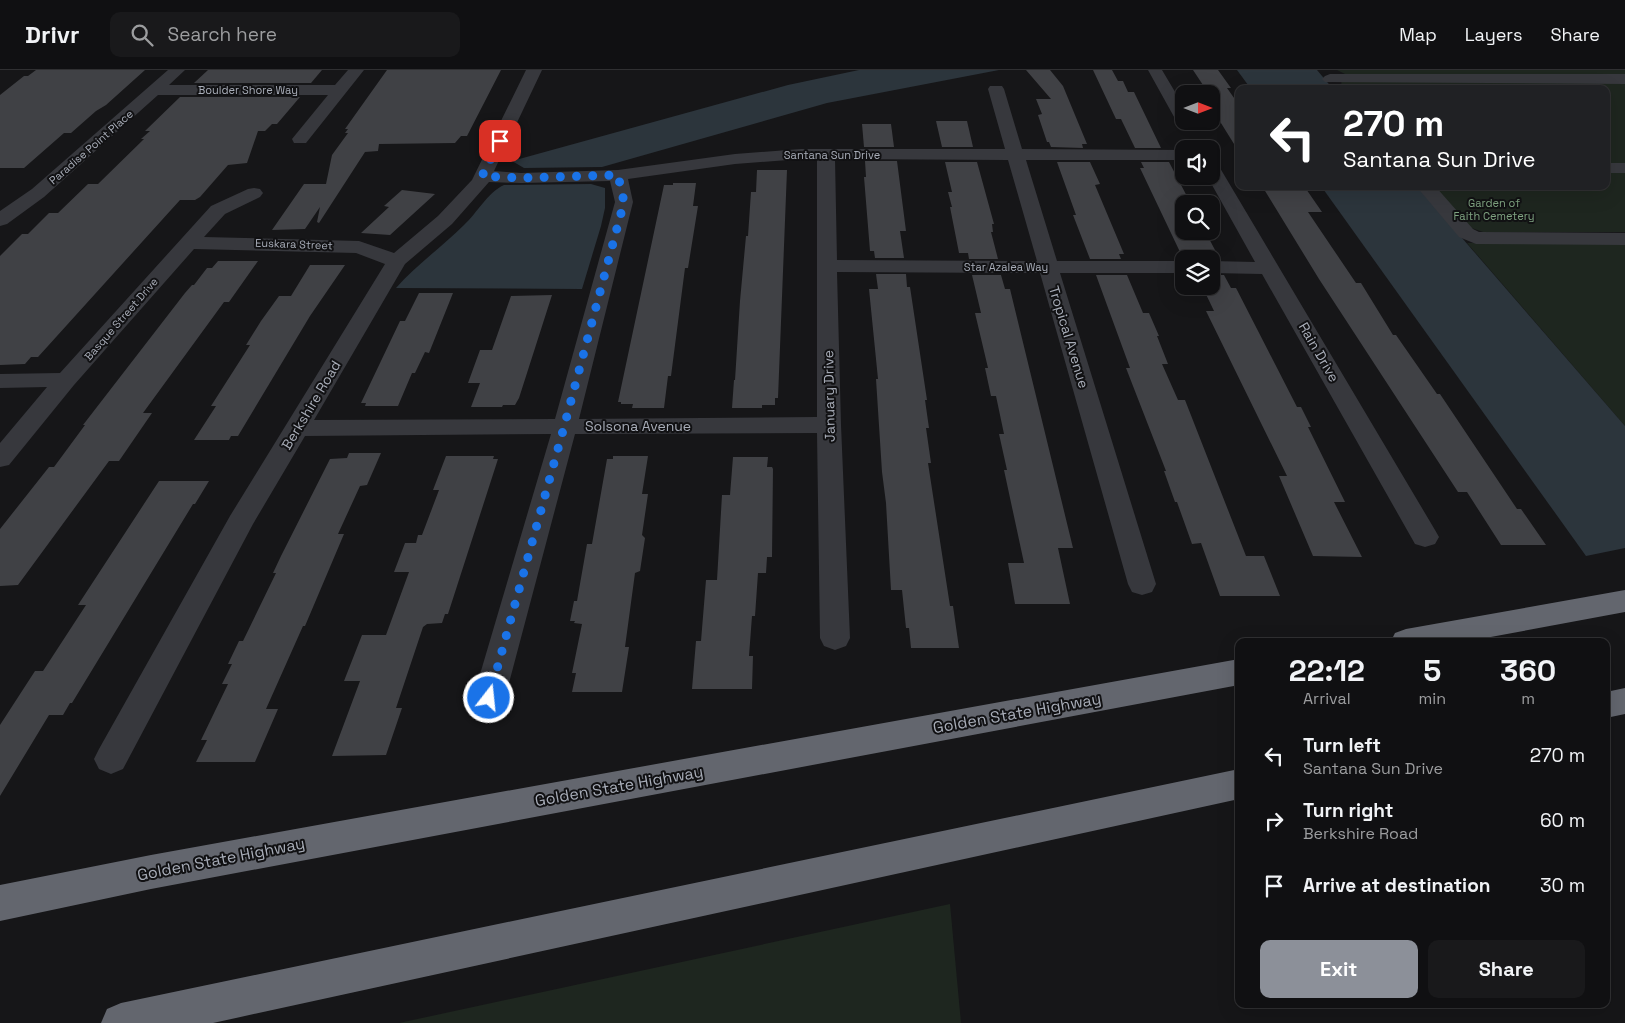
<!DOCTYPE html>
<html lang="en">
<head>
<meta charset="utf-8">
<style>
  :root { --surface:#101012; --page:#19191b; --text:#f1f3f6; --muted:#9c9d9f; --line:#303032; --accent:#8c9099 }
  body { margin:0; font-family:"Space Grotesk",sans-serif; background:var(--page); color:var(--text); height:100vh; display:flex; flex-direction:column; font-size:19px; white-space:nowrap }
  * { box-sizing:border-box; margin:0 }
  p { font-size:16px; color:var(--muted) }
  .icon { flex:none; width:28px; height:28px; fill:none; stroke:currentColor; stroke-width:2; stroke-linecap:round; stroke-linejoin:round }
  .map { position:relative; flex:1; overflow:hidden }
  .sheet { position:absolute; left:1235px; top:568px; width:375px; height:370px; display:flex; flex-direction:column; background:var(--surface); border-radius:10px; box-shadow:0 5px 20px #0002,0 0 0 1px var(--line) }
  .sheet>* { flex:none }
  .top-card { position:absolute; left:1235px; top:15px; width:375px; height:105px; border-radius:10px; box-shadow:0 5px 20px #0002,0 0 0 1px var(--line); background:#202124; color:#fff; overflow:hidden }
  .needle { width:32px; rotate:90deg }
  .buttons { position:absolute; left:1175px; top:15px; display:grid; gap:10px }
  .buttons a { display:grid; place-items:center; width:45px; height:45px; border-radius:10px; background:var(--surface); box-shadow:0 5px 20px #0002,0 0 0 1px var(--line); font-size:25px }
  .pin { position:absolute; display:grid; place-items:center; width:42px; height:42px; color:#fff; margin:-21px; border-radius:10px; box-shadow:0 2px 8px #0006 }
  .me { position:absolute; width:55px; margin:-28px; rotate:16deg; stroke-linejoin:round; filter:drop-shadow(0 0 4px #0008) }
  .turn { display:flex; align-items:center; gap:18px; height:105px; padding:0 25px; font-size:22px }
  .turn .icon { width:65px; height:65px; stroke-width:2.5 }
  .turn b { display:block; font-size:35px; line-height:42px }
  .eta { display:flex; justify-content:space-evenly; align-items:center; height:85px; text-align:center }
  .eta b { font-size:30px; font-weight:800; line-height:35px }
  .action { display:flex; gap:10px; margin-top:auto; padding:10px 25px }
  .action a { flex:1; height:58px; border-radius:10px; background:var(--accent); color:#fff; font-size:20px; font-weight:800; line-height:58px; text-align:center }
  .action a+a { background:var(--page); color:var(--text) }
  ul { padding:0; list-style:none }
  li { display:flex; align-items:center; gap:15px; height:65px; padding:0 25px }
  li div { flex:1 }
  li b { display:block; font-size:19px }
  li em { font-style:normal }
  header { display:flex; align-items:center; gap:30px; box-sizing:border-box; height:70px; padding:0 25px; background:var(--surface); border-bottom:1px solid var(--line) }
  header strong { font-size:24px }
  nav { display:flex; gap:28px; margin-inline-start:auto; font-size:18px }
  .search { width:350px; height:45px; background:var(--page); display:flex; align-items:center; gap:12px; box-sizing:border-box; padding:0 18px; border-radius:10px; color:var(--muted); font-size:19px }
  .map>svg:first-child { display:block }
  .green { fill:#1e261f }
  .water { fill:#2c353c }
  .building { fill:#404145 }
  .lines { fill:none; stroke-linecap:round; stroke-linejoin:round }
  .minor { fill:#37383d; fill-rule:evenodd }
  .highway { fill:#63666e; fill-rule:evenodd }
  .route { stroke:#1a73e8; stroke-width:9; stroke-dasharray:0 16.2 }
  .labels { text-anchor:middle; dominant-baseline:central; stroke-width:4; stroke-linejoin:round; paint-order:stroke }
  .far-street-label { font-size:11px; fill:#a8adb8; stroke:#111113 }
  .far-park-label { font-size:11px; fill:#7fa381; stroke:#111113 }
  .street-label { font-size:14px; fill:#a8adb8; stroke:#111113 }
  .near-street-label { font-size:16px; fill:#a8adb8; stroke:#111113 }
</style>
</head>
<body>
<header>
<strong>Drivr</strong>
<div class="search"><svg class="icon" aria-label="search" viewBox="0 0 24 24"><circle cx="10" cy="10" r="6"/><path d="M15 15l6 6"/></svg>Search here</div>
<nav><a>Map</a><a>Layers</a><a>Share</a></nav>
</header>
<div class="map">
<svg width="1625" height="953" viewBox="0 0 1625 953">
  <rect width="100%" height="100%" fill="#161618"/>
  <!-- green -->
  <g class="green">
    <polygon points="1337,0 1625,0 1625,162 1483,162 1469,157 1432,116 1606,116 1606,19 1346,19 1341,13 1347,5"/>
    <polygon points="1467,173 1625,174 1625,356"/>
    <polygon points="950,834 961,953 399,953"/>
  </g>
  <!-- water -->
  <g class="water">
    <polygon points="859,0 999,0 827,33 602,97 524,98 512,91 788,15"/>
    <polygon points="1237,0 1317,0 1333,19 1251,19"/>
    <path d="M591 114 605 118V138L601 156 582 219 396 218C416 195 442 177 464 155 478 142 487 123 504 115Z"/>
    <polygon points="1321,116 1417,116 1625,356 1625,478 1586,486"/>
  </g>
  <!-- building -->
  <g class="building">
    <polygon points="36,0 145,0 106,35 96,41 71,63 64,63 24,98 0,98 0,25 24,6 28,6"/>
    <polygon points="208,0 322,0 311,13 194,13"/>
    <polygon points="387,0 501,0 467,66 461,66 455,73 379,74 378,81 365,82 319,153 317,152 320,137 305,159 272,160 304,114 326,114 332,85 348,63 345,63 348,59 345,59"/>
    <polygon points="1026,0 1050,0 1063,16 1087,74 1082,74 1083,78 1051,77 1049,72 1047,72 1038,45 1042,44 1036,29 1051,29"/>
    <polygon points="1093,0 1112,0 1118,11 1123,11 1128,22 1134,22 1161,78 1135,78 1121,49 1116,49"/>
    <polygon points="1193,0 1218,0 1231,18 1227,18 1239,35 1239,82 1211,37 1211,24 1203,24 1201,21 1207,21"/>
    <polygon points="180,27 300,27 277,54 272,54 265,61 258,61 247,93 228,95 200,127 195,130 180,130 38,287 31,287 25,294 0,295 0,186 22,164 28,164 49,143 58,143 88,114 98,114 144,69 141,69 150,61 145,61"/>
    <polygon points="936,51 967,51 973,77 942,77"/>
    <polygon points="862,54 891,54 894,77 864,77"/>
    <polygon points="865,91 897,91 906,161 900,161 904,188 875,188 874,181 870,181 864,107 866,107"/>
    <polygon points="945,92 977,92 994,154 992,154 993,162 991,162 998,189 969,189 968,183 959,183 950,137 952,137 948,122 952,122"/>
    <polygon points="1057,92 1090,92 1100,114 1095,115 1124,184 1119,184 1121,189 1090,189 1073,145 1076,145"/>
    <polygon points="1141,92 1169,92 1191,134 1184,134 1184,161 1205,161 1215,180 1211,180 1216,189 1188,189 1185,182 1180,182 1140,98 1144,98"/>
    <polygon points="757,100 787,100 778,328 775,328 775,335 762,335 762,338 732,338 734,310 735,310 740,231 746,166 748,166 751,122 756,122"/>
    <polygon points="673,113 696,113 693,136 698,136 688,198 685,198 671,306 668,306 664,338 632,338 633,334 621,334 621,332 618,332 664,115 673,115"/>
    <polygon points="1262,116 1304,116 1322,142 1308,142 1356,213 1361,213 1393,265 1396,265 1437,324 1440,324 1517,439 1521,439 1546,475 1501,475 1467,422 1458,422 1319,209"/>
    <polygon points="402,120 435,124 390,165 361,163 389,137 384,136"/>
    <polygon points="218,191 258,191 229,232 224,232 143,343 152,343 119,391 109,391 18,515 0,516 0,459 49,397 54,397 85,355 83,355 185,223 192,215 194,215 207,198 212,198"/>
    <polygon points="310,195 345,195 310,246 238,366 231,366 229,370 194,370 216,336 211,336 250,275 246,275 261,251 279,226 291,226"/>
    <polygon points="876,204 906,204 907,217 910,217 927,330 925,330 929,358 926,358 931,393 928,393 950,536 953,536 959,578 911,578 909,558 906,558 902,520 891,520 886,433 882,402 876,309 878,309 869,219 878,219"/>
    <polygon points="972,205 1001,205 1005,219 1010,219 1073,478 1058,478 1070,534 1015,534 1008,493 1024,493 1004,400 1007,400 999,364 1004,364 996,326 991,326 985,298 988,298 975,243 981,243"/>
    <polygon points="1096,205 1127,205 1143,243 1149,243 1159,266 1157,266 1168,294 1162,294 1178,330 1185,330 1246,486 1264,486 1280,526 1220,526 1201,473 1192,474 1177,432 1175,432 1164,401 1166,401 1126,298 1130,298"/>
    <polygon points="1211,205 1224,205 1231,218 1236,218 1297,337 1301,337 1311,357 1308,357 1345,432 1334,432 1362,487 1313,486 1279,406 1287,406 1206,241 1214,241 1202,216 1211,216"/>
    <polygon points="419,223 453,223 429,283 425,282 415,303 412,303 398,336 365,336 366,333 361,333 400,251 405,251"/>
    <polygon points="552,225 519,328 515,335 503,335 502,337 471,337 480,313 468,313 480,280 492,280 511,226"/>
    <polygon points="349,383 381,383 367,415 360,416 338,464 344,464 305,556 303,556 266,639 278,639 255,692 196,692 207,670 201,670 228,614 222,614 232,594 228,594 239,571 243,571 276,503 273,503 281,486 330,389 347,388"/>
    <polygon points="446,386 494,386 493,389 498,389 448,544 445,544 442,553 427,554 423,557 396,638 402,638 386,685 332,686 360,611 344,611 362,565 386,565 409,502 394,502 405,473 416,473 418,465 422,465 439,420 433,420"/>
    <polygon points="613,386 648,386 642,424 648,424 642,465 645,468 640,501 635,503 625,577 629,577 622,622 572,622 576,603 572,603 582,554 574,553 575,551 570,551 574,531 577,531 587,474 592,474 607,389 613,389"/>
    <polygon points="733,387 768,387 767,397 772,397 773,399 772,487 767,487 766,503 758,503 755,546 752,546 749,586 753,586 752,619 692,619 696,571 701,571 706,510 717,510 722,425 730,425"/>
    <polygon points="159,411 209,411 195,434 193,434 72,633 70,633 63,645 49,645 0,726 0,655 35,601 43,601 86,535 78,535"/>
  </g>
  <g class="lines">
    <!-- minor -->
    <g class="minor">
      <polygon points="168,0 185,0 169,15 335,15 348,0 364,0 306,73 294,73 292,69 328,25 158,25 44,127 7,154 0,156 0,141 32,119"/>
      <path d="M526 0H542L494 101 521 103 618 100 735 84 801 79H1005L988 19 990 16H1002L1004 19 1022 79 1184 80V90H1026L1057 191H1184V203H1060L1156 514 1152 522 1142 525 1132 522 1128 514 1040 203 837 202 841 355 850 568 846 576 835 580 824 576 820 568 817 363 575 364 505 628 500 637 489 641 478 637 473 628 551 364 305 366 253 454 123 699 111 704 99 699 94 689 99 679 230 446 385 194 356 183 194 179 74 315 9 395 0 397V373L47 317 0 318V304L60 303 211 136 248 119 254 118 260 119 263 123 260 127 225 144 204 167 359 171 394 183 438 146 472 110ZM801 89H817V347L579 349 633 132 628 109 735 94ZM835 89 1008 90 1037 191 837 190ZM610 111 615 132 555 349 314 350 405 194 452 154 489 112 521 113Z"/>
      <polygon points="1148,0 1162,0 1184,37 1184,51 1192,51 1190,54 1178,54"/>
      <polygon points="1330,4 1625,4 1625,14 1325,12 1322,9 1325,6"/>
      <polygon points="1211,93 1217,94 1220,98 1435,460 1439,467 1435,474 1425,477 1415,474 1262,204 1211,203 1211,191 1255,192 1207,106 1211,106"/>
      <rect x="1606" y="93" width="19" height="10"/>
      <polygon points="1416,116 1435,116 1473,159 1479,162 1625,163 1625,175 1476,174 1459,167"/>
    </g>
    <!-- highway -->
    <g class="highway">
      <polygon points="1625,520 1625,542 1469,571 1391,571 1395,563 1406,559"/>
      <polygon points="1239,589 1239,615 151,819 0,851 0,815 151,785"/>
      <polygon points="1625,618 1625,644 1606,648 1606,622"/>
      <polygon points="1239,699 1239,729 213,953 101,953 107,939 121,933"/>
    </g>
  </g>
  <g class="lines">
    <!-- route -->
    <polyline class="route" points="489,628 564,357 624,132 618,105 521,108 482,106 500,71"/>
  </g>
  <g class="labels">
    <!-- far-street labels -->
    <g class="far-street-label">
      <text x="248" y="20">Boulder Shore Way</text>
      <text transform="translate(91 77) rotate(-41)">Paradise Point Place</text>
      <text x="832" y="85">Santana Sun Drive</text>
      <text transform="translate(294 174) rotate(2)">Euskara Street</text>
      <text x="1006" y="197">Star Azalea Way</text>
      <text transform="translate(121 249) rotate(-49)">Basque Street Drive</text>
    </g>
    <!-- far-park labels -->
    <g class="far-park-label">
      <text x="1494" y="133">Garden of<tspan x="1494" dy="13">Faith Cemetery</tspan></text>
    </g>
    <!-- street labels -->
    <g class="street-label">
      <text transform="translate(1069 267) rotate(73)">Tropical Avenue</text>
      <text transform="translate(1319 282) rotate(60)">Rain Drive</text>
      <text transform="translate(829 326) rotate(-91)">January Drive</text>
      <text transform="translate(311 335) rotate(-59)">Berkshire Road</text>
      <text x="638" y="356">Solsona Avenue</text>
    </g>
    <!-- near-street labels -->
    <g class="near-street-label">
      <text transform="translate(1017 643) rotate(-10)">Golden State Highway</text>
      <text transform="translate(619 716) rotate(-10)">Golden State Highway</text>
      <text transform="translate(221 789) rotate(-11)">Golden State Highway</text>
    </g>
  </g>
</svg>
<div class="buttons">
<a><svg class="needle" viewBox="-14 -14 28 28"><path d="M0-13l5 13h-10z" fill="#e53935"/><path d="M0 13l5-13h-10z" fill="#9c9d9f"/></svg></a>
<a><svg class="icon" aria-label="sound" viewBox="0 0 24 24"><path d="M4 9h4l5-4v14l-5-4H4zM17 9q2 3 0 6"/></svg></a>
<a><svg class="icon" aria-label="search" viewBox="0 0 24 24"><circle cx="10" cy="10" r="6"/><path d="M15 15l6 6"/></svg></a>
<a><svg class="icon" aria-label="layers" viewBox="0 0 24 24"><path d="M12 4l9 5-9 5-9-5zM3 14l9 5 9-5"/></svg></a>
</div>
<div class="pin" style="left:500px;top:71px;background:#d93025"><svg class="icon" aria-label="arrive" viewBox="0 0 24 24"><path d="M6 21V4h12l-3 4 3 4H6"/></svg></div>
<svg class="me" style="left:489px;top:628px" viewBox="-20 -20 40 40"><circle r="17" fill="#1a73e8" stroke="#fff" stroke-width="3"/><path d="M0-11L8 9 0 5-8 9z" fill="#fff"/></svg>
<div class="top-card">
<div class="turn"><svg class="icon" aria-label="left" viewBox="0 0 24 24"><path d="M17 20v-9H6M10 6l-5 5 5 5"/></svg><div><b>270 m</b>Santana Sun Drive</div></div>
</div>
<section class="sheet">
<div class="eta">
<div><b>22:12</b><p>Arrival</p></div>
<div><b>5</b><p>min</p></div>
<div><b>360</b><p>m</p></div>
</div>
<ul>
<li><svg class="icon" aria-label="left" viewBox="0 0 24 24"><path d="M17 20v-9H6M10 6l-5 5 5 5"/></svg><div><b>Turn left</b><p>Santana Sun Drive</p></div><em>270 m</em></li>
<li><svg class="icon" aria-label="right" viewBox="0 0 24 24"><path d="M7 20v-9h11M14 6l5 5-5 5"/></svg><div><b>Turn right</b><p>Berkshire Road</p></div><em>60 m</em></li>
<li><svg class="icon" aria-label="arrive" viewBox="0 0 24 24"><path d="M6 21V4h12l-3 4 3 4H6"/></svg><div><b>Arrive at destination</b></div><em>30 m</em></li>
</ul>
<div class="action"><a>Exit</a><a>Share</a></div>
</section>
</div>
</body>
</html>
